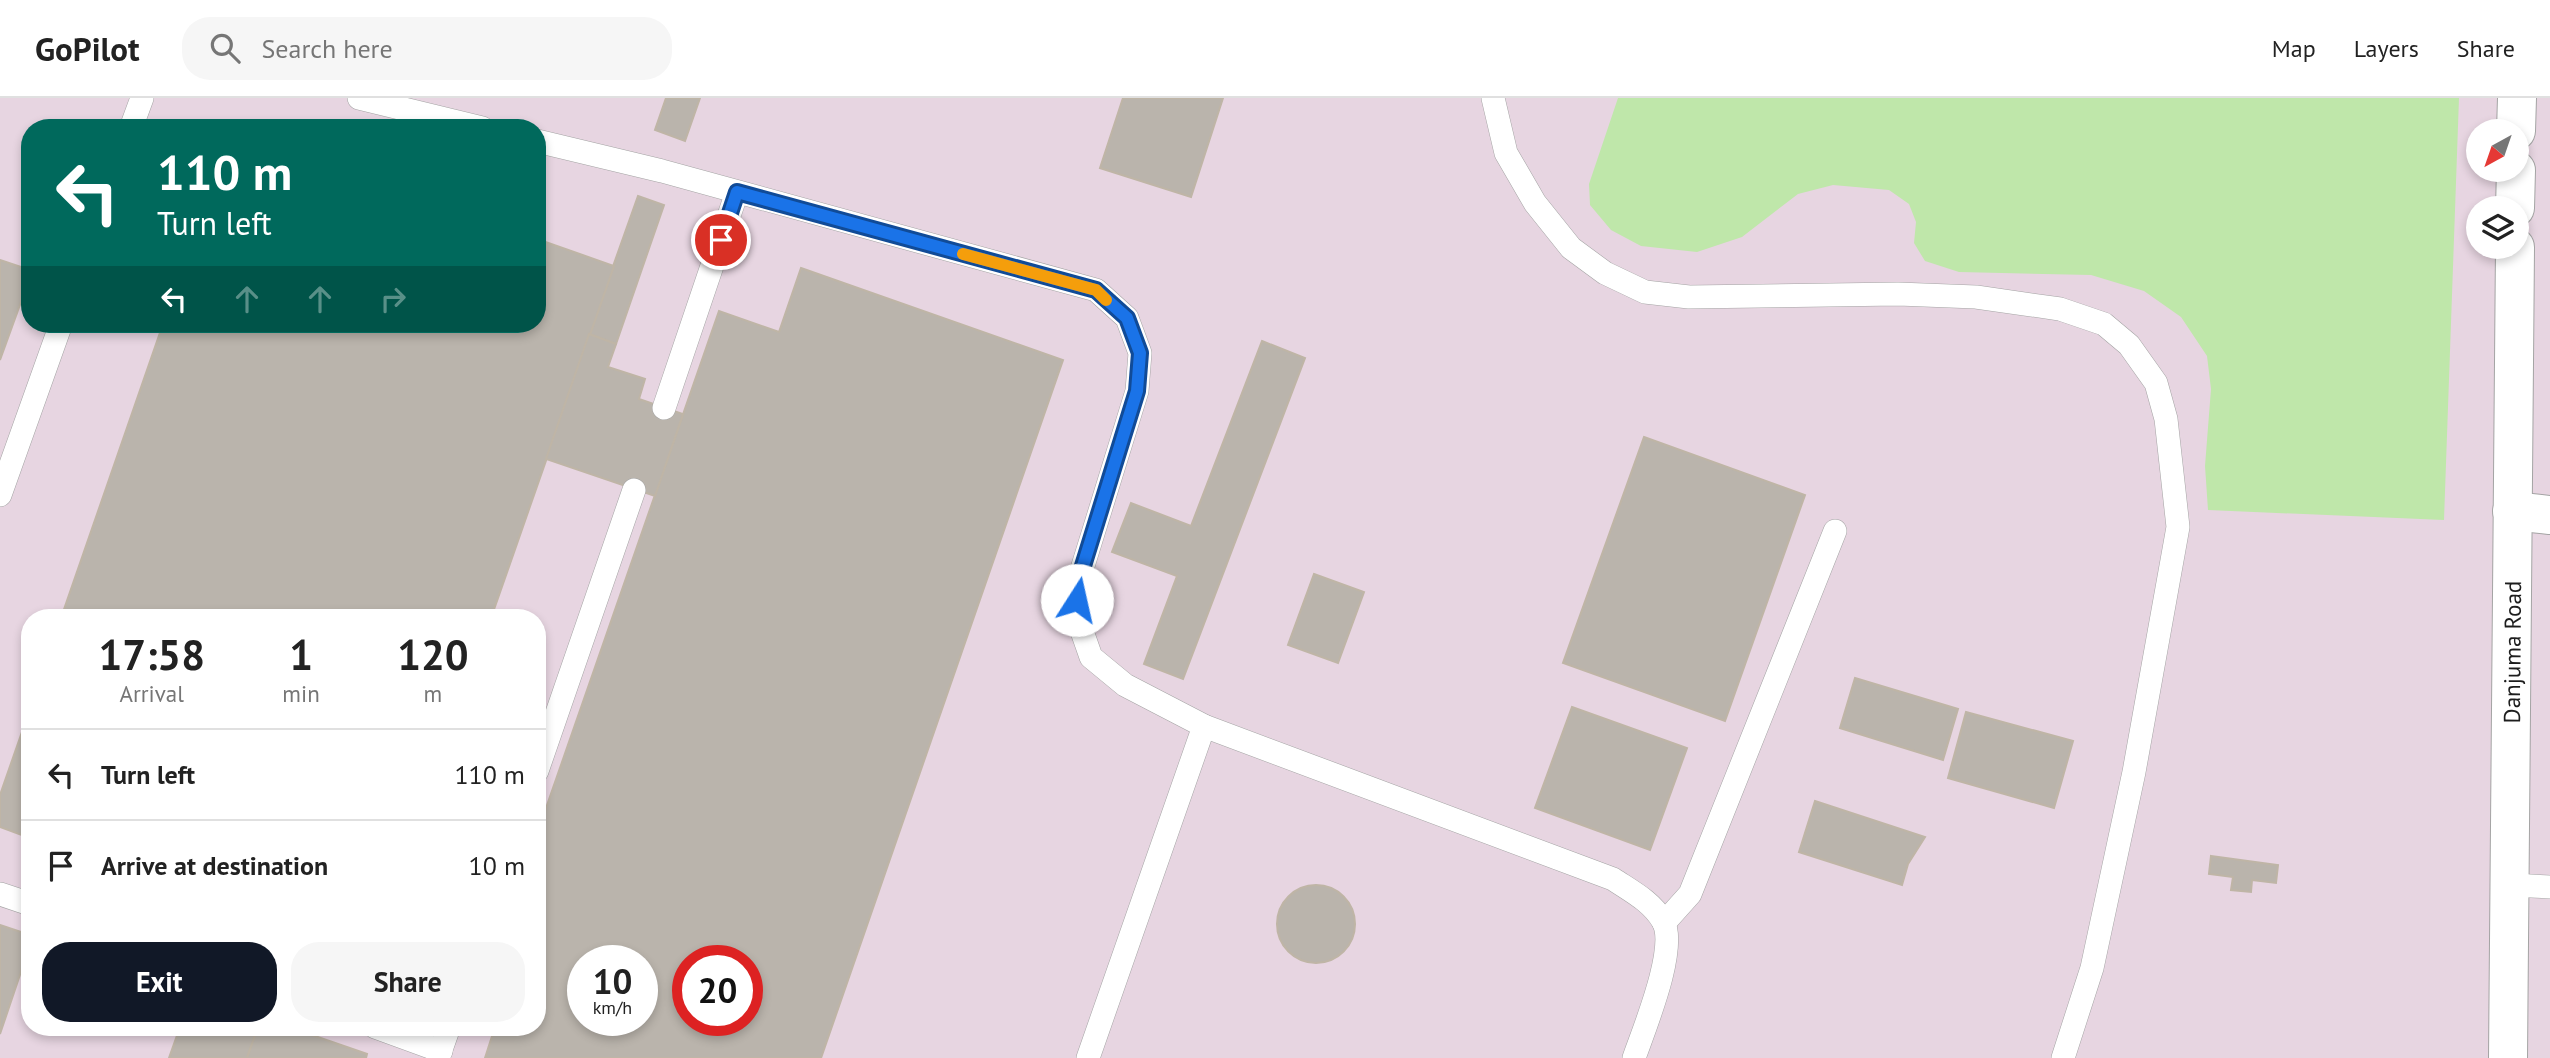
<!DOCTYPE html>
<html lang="en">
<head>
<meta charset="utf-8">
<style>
  :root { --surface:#fff; --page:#f6f6f6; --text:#222; --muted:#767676; --line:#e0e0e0; --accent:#111827 }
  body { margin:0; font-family:"PT Sans",sans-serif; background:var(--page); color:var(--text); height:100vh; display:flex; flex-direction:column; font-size:26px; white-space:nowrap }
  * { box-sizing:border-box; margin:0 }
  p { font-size:23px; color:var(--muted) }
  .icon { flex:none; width:38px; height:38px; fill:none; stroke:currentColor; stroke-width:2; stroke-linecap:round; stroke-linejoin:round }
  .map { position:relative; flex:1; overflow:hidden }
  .sheet { position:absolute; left:21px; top:511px; width:525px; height:427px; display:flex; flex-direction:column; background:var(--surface); border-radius:28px; box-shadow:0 4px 10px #0003 }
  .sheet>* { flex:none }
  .banner { position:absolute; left:21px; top:21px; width:525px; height:214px; border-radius:28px; box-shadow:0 4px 10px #0003; background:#00695c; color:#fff; overflow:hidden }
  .needle { width:46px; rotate:220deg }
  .tools { position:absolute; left:2466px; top:21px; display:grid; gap:14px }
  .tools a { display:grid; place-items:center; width:63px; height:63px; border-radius:50%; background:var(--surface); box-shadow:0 4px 10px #0003; font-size:35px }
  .speed { position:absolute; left:567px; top:847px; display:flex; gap:14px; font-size:35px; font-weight:700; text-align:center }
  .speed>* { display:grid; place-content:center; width:91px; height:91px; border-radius:50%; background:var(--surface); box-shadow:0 4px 10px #0003; line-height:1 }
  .speed small { font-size:18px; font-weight:400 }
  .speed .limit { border:10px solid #d22; background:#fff; color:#111 }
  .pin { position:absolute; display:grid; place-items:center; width:60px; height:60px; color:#fff; margin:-30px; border:4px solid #fff; border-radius:50%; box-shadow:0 2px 7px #0007 }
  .me { position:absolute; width:77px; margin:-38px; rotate:10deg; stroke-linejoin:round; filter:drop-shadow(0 0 5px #0008) }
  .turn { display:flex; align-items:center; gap:24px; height:147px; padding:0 21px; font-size:32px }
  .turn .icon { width:91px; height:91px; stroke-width:2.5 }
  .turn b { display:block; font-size:49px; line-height:60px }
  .lanes { display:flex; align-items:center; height:66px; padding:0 21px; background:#0003; justify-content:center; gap:35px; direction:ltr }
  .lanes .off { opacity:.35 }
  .eta { display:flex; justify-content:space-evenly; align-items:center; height:119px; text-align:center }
  .eta b { font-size:42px; font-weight:800; line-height:49px }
  .action { display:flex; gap:14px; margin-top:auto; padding:14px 21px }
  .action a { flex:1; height:80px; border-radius:28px; background:var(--accent); color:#fff; font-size:28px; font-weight:800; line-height:80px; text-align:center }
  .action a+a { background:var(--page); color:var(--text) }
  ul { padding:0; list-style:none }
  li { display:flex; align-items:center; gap:21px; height:91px; padding:0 21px; border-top:2px solid var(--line) }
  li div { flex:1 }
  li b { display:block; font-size:26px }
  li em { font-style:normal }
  header { display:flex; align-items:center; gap:42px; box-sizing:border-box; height:98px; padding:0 35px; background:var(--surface); border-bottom:2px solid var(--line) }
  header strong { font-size:33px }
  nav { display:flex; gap:38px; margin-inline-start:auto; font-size:24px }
  .search { width:490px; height:63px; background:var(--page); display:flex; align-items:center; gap:18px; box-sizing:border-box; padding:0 24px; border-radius:28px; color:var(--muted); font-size:26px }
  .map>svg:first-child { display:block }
  .industrial { fill:#e7d5e1; fill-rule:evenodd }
  .grass { fill:#bfe7aa }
  .building { fill:#bab4ac; stroke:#bfb5a6; stroke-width:2; fill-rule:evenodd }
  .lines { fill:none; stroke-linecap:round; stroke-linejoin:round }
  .lane-casing { stroke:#a4a4a4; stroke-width:24 }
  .street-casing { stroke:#a4a4a4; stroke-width:40 }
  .lane { stroke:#fff; stroke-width:23 }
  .street { stroke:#fff; stroke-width:38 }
  .route-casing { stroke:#114b97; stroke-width:18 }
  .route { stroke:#1a73e8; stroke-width:12 }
  .slow { stroke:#f59e0b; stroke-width:12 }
  .labels { text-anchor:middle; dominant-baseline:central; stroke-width:5; stroke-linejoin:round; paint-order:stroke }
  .street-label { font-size:23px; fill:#1d1d1d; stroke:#fff }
</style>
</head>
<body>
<header>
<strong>GoPilot</strong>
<div class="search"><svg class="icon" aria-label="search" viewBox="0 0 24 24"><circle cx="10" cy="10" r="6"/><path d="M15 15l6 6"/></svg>Search here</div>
<nav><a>Map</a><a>Layers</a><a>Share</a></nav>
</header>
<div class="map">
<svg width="2550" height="960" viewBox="0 0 2550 960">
  <rect width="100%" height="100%" fill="#eeece3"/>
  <!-- industrial -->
  <path class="industrial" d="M0 0H2550V960H0ZM30 30H537V226H30ZM2478 33H2516V72H2478ZM2478 110H2516V149H2478ZM30 520H537V929H30ZM583 863H642V922H583ZM688 863H747V922H688Z"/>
  <!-- grass -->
  <polygon class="grass" points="1618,0 2459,0 2444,422 2208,412 2205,368 2211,291 2207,258 2181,219 2144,193 2091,177 1959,174 1925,163 1914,145 1916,124 1909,106 1889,92 1833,87 1798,96 1742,139 1697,154 1641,148 1611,132 1590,107 1589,86"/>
  <!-- building -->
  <g class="building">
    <polygon points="666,0 700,0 685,43 655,32"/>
    <polygon points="1123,0 1223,0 1191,99 1100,70"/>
    <polygon points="638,98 664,107 616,246 589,236"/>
    <polygon points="537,141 614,168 491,520 61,520 163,226 537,226"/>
    <polygon points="0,162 30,172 30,179 0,262"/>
    <path d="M801 170 1063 262 821 960H485L495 929H537V736L719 213 779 234ZM583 863H642V922H583ZM688 863H747V922H688Z"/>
    <polygon points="589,236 616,246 608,269 645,281 639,301 683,316 655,398 546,361"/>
    <polygon points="1262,243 1305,260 1183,581 1144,566 1177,478 1112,454 1131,405 1191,428"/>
    <polygon points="1644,339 1805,397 1725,623 1563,565"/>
    <polygon points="1314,476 1364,494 1338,565 1288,547"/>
    <polygon points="1855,580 1958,611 1943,662 1840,630"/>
    <polygon points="1572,609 1687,650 1650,752 1535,710"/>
    <polygon points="30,611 30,740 0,729 0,697"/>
    <polygon points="1966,614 2073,643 2054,710 1948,680"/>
    <polygon points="1815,703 1925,739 1908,766 1902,787 1799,754"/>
    <polygon points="2211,758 2278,767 2276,785 2252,782 2251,794 2231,792 2233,779 2209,776"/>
    <circle cx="1316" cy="826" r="39"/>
    <polygon points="0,827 30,837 30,847 0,936"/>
    <polygon points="180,929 258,929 247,960 169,960"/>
    <polygon points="258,929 289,929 367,956 366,960 247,960"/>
  </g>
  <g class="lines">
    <defs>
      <g id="lane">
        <polyline points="359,0 482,30"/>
        <polyline points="1493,0 1506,55 1535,105 1571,150 1605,175 1645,194 1689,199 1898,196 1976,199 2060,211 2104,226 2129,247 2156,285 2166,321 2178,429 2134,674 2092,870 2063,960"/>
        <polyline points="131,30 142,0"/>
        <path d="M537 43 662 73 1096 192 1127 220 1140 255 1137 293 1078 484 1077 519 1091 559 1125 587 1204 628 1613 781C1631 793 1651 803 1663 823 1678 850 1644 931 1634 960"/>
        <polyline points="664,310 737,94"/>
        <polyline points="0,397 61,226"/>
        <polyline points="537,673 634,392"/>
        <polyline points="2510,787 2550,789"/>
        <polyline points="0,796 30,806"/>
        <polyline points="1664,825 1690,796 1835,433"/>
        <polyline points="375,929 441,953"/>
        <polyline points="438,960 449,929"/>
        <polyline points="1088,960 1204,628"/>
      </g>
      <g id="street">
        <polyline points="2516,33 2517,0"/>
        <polyline points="2515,110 2516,72"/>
        <polyline points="2512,413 2550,417"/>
        <path id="s1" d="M2508 960 2515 149"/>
      </g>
    </defs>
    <!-- lane casing -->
    <use href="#lane" class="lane-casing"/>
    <!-- street casing -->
    <use href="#street" class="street-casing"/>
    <!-- lane -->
    <use href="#lane" class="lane"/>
    <!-- street -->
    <use href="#street" class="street"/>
  </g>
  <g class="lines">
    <defs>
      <polyline id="route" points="721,142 737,94 1096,192 1127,220 1140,255 1137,293 1078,484 1077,502"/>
    </defs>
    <!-- route casing -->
    <use href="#route" class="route-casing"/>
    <!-- route -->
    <use href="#route" class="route"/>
    <!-- slow -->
    <polyline class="slow" points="963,156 1096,192 1106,202"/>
  </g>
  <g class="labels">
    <!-- street labels -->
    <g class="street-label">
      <text stroke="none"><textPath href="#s1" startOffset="406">Danjuma Road</textPath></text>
    </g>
  </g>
</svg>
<div class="tools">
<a><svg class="needle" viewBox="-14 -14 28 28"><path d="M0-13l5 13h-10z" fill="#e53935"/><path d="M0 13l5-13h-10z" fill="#767676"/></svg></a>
<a><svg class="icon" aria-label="layers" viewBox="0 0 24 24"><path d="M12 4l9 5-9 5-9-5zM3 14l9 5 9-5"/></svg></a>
</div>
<div class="speed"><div>10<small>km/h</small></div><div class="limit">20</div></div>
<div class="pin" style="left:721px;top:142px;background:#d93025"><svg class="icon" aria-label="arrive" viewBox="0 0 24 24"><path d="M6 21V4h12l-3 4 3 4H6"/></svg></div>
<svg class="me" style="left:1077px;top:502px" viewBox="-20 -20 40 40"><circle r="19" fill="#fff"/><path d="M0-13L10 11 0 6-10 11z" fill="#1a73e8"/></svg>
<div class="banner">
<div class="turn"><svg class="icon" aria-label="left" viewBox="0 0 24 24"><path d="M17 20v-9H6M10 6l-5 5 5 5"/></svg><div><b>110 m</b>Turn left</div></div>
<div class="lanes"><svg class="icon" aria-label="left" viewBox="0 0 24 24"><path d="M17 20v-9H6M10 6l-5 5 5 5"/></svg><svg class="icon off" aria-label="ahead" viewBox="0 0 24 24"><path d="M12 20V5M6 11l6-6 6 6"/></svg><svg class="icon off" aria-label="ahead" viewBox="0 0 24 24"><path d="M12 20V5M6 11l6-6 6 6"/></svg><svg class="icon off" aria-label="right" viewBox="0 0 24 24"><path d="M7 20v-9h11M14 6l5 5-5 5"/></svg></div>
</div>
<section class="sheet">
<div class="eta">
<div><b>17:58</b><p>Arrival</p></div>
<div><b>1</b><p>min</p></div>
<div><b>120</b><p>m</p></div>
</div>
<ul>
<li><svg class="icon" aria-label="left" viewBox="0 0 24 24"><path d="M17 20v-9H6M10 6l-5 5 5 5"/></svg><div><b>Turn left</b></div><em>110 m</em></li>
<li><svg class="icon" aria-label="arrive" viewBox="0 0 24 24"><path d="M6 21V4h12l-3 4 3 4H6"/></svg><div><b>Arrive at destination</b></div><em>10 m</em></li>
</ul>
<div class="action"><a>Exit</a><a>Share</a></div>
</section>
</div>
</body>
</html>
